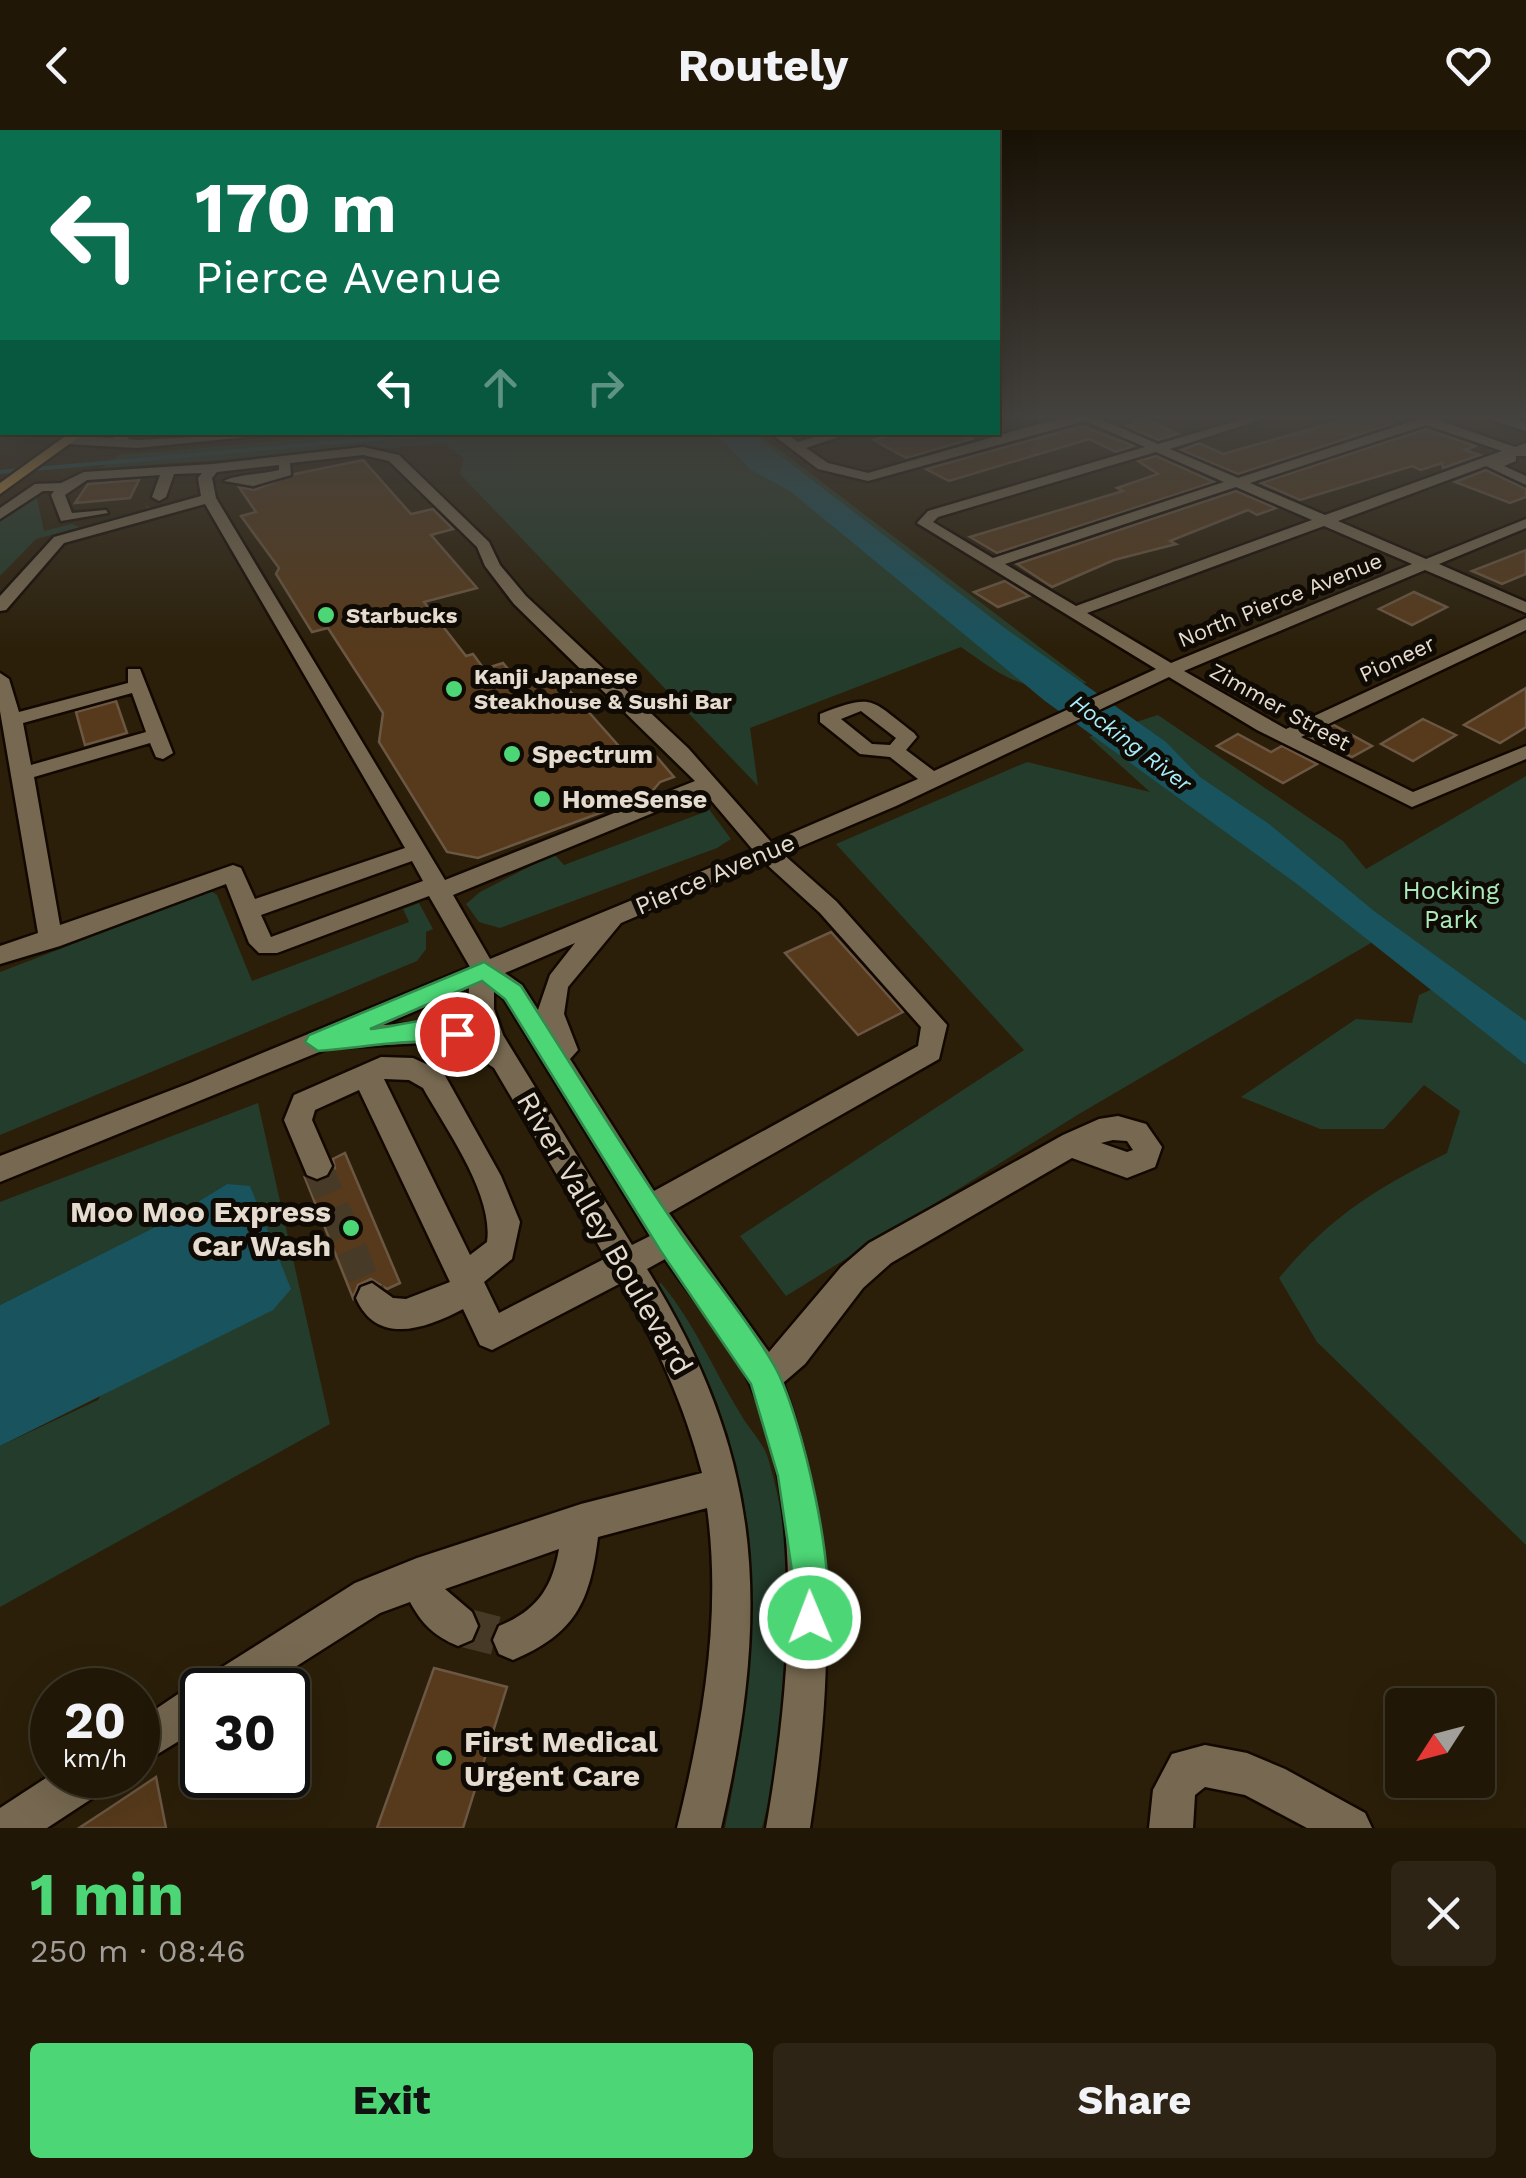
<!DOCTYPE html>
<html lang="en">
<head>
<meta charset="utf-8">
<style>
  :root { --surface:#201707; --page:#2d2415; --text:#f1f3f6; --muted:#a29f9b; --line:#3d3628; --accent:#4dd676 }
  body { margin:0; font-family:"Work Sans",sans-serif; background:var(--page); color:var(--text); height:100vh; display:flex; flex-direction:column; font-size:38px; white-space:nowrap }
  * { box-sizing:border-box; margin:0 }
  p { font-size:32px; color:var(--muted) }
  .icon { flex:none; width:55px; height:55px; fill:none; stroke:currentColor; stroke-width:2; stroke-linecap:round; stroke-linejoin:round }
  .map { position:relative; height:1698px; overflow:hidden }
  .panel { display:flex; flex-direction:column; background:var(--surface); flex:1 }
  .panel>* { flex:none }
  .guide { position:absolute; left:0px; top:0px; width:1000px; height:305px; box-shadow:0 10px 40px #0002,0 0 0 2px var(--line); background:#0b6e4f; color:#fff; overflow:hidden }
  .needle { width:65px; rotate:234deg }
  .tools { position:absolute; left:1385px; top:1558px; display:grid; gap:20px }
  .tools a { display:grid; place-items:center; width:110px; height:110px; border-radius:10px; background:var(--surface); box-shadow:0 10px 40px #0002,0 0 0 2px var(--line); font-size:50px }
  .speed { position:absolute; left:30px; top:1538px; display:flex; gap:20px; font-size:50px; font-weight:700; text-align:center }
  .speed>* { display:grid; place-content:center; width:130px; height:130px; border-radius:50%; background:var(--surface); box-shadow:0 10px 40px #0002,0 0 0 2px var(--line); line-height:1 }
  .speed small { font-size:25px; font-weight:400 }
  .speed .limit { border:5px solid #111; border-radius:15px; background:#fff; color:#111 }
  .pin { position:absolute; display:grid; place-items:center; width:85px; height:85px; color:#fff; margin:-42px; border:5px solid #fff; border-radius:50%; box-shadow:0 2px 10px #0007 }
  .me { position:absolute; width:110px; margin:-55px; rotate:359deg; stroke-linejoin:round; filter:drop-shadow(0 0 8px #0008) }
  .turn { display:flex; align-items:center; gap:35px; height:210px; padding:0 30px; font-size:45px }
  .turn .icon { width:130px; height:130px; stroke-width:2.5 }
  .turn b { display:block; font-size:70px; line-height:85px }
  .lanes { display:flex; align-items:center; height:95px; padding:0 30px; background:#0003; justify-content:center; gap:50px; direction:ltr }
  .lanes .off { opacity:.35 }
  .round { display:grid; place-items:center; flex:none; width:105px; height:105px; border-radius:10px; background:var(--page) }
  .summary { display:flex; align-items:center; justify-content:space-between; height:170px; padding:0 30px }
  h1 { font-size:60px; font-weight:700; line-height:75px; color:var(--accent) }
  .action { display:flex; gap:20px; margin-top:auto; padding:20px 30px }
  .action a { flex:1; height:115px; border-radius:10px; background:var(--accent); color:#111; font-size:40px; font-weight:700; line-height:115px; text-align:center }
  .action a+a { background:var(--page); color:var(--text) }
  header { display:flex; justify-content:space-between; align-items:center; height:130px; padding:0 30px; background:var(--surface); font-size:45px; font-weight:700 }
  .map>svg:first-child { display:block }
  .green { fill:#243c2b }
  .water { fill:#19535e }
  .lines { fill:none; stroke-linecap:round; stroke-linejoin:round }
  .stream { stroke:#19535e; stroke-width:4 }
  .building { fill:#573a1b; stroke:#6b5743; stroke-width:2.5 }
  .minor-tunnel-far1 { stroke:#473b27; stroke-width:30; stroke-dasharray:30 15; stroke-linecap:butt }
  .minor-tunnel { stroke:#473b27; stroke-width:39; stroke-dasharray:39 19; stroke-linecap:butt }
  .minor-casing { stroke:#130800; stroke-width:5 }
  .major-casing { stroke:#130800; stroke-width:5 }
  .minor { fill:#776951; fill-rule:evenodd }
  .major { fill:#c18f43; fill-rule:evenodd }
  .route { fill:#4dd676; stroke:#328b4d; stroke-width:2.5 }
  .poi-dot { fill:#4dd676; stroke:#0f0a03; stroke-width:4 }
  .labels { text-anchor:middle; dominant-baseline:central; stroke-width:10; stroke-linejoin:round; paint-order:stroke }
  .far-street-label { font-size:22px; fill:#e5dccf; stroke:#0f0a03 }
  .far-poi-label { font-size:22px; font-weight:bold; fill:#e5dccf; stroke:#0f0a03; text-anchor:start }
  .far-water-label { font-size:22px; font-style:italic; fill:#a7eefd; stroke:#0f0a03 }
  .poi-label { font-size:25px; font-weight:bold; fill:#e5dccf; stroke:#0f0a03; text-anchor:start }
  .street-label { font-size:25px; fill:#e5dccf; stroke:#0f0a03 }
  .park-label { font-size:25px; fill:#aaeabb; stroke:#0f0a03 }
  .near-poi-label { font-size:30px; font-weight:bold; fill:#e5dccf; stroke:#0f0a03; text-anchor:end }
  .near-street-label { font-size:30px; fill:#e5dccf; stroke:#0f0a03 }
</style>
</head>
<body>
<header><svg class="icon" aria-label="back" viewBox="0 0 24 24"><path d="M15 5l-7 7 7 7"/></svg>Routely<svg class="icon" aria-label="heart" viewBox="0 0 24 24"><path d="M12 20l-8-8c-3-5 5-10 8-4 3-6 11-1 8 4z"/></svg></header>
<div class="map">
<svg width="1526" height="1698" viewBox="0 0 1526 1698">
  <rect width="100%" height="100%" fill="#2b1f09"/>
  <!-- green -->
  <g class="green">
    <path d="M368 303H757L1087 553C1024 563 1010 552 961 517L750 598 758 656 460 344 464 328 445 314 101 338 119 325Z"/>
    <polygon points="36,361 52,361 36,364 44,401 72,394 79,397 146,379 145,375 153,379 36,409 0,446 0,388"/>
    <path d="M1158 585 1343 711 1366 739 1526 646V1415L1317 1212 1279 1148C1331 1086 1375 1059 1447 1023L1460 981 1424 955 1384 999H1320L1241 967 1356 889 1412 893 1419 865 1437 857 1376 810 1079 984 786 1166 740 1106 1024 920 836 714 1027 632 1150 662 1089 607Z"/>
    <polygon points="703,671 731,709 717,718 500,798 479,792 466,774 480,762 554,724 564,735 702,683 696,674"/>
    <polygon points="211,761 217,765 252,851 409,792 403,779 419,773 433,799 426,802 426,819 417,831 0,1005 0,842"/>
    <polygon points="258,973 330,1294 0,1477 0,1316 98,1270 227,1054 163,1093 0,1175 0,1072"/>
    <path d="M661 1153C695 1194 713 1239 740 1283 748 1298 763 1312 768 1328 803 1445 792 1582 762 1698H725C766 1498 773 1333 656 1156Z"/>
  </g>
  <!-- water -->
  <g class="water">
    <polygon points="715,303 751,303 1006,499 1166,612 1200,647 1269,694 1374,781 1526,891 1526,935 1297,754 1045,571 790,361 751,340"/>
    <polygon points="227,1054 250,1056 291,1159 273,1180 0,1316 0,1175 163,1093"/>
  </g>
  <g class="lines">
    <!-- stream -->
    <polyline class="stream" points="0,342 454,302"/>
  </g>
  <!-- building -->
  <g class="building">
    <polygon points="1364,284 1392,294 1238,344 1181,320 1199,313 1223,324"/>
    <polygon points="1147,290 1178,304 1158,310 1127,296"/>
    <polygon points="1082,296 1134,316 1116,322 1089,309 949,351 926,339"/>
    <polygon points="1426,299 1475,316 1465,320 1480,325 1443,338 1442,333 1421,340 1412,336 1300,370 1261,353"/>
    <polygon points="899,302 959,302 972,309 906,328 874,310"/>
    <polygon points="1156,326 1214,352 997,423 970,407 1123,361 1117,358 1158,344 1138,331"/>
    <polygon points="363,330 411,384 433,379 453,399 431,405 477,458 424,472 466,526 473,524 484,539 503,533 517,550 554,543 634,633 656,626 674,647 660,652 649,665 478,728 447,722 379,612 383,583 328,498 312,502 276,444 279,438 241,386 256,382 239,357 254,360 295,344"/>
    <polygon points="1486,340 1526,359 1526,367 1510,373 1455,352"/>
    <polygon points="139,350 130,368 75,373 88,354"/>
    <polygon points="1236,361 1276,378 1257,385 1248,380 1170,411 1176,414 1114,430 1052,457 1017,434"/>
    <polygon points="1526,420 1526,444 1502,454 1472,441"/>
    <polygon points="1005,451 1029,466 998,477 974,462"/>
    <polygon points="1414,462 1447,477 1412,495 1379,479"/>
    <polygon points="1526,558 1526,597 1500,613 1464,595"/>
    <polygon points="116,571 127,603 85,615 76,582"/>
    <polygon points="1423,589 1456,605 1413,631 1381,614"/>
    <polygon points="1334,595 1372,616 1352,627 1310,607"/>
    <polygon points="1238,604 1271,622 1282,616 1317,634 1283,653 1217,616"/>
    <polygon points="831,802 832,803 903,882 858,905 785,823"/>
    <polygon points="345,1023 400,1153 387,1159 371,1149 358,1155 353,1168 305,1048 316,1052 328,1048 335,1038 333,1029"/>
    <polygon points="434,1538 507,1557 463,1698 377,1698"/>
    <polygon points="156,1647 166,1698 79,1698 111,1677"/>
  </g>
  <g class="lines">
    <!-- minor-tunnel-far1 -->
    <polyline class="minor-tunnel-far1" points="317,1036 372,1168"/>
    <!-- minor-tunnel -->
    <polyline class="minor-tunnel" points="458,1496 513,1510"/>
    <defs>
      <g id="minor">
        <path d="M1073 284H1099L1098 288 1158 314 1261 284H1279L1170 319 1238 348 1434 284H1451L1438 290 1515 317 1526 313V326H1516V331L1504 336 1526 346V355L1486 336 1338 391 1426 429 1526 389V398L1439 434 1526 472V483L1425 440 1184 541 1286 599 1526 488V500L1301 607 1413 662 1526 616V629L1412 677 1257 600 1169 547 896 676 783 724 836 771 947 895 939 929 669 1083 769 1222 841 1137 869 1113 1063 1005 1099 989 1118 986 1146 994 1162 1017 1155 1037 1127 1048 1072 1028 891 1133 863 1158 805 1234 783 1253C836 1405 834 1541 810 1698H766C790 1562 809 1368 744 1241 722 1201 691 1167 665 1129L647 1139C766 1330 770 1483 721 1698H677C703 1593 722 1486 707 1378L598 1407C590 1472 575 1504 513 1530L499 1524 493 1510 499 1496C536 1481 552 1459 559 1419L445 1459 472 1482 478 1496 472 1510 458 1516C434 1506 422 1494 410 1472L380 1483 259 1560H202V1597L138 1636V1591L187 1558 204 1553 208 1546 355 1453 417 1428 581 1374 702 1343C684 1274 657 1215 621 1153L492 1220 480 1215 463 1179C427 1198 377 1217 356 1168L361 1157 372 1153 393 1168 406 1169 450 1152 359 960 315 980 312 990 332 1036 327 1045 317 1049 307 1045 284 990 294 965 381 927 413 928 443 942 501 1046 520 1092 512 1129 484 1152 499 1183 606 1128 494 938 472 923 442 912 329 918 0 1052V1026L190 953 470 837 429 766 277 823H259L249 813 226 754 60 816 0 834V816L38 803 0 581V543L9 549 19 582 128 553V539H140L173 623 163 629 156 627 150 613 34 647 60 795 233 735 241 738 255 769 405 718 205 374 64 413 6 480 0 481V466L54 407 201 366 198 348 202 343 174 344 166 367 159 371 152 367 160 345 87 350 65 365 72 383 106 380 108 383 61 391 51 365 54 361H43L0 389V378L35 354 61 353 84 342 213 334 363 317 399 325 489 412 500 435 526 466 688 618 771 712 918 649 890 627 860 624 820 592V584C875 563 869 569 914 603L917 607 906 620 934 641 1156 539 917 393 928 381 1145 317 1085 291 868 351 818 339 769 302H784L798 312 831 302H853L806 318 828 333 868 343ZM1426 295 1502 321 1325 385 1250 353ZM1156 322 1224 352 993 428 933 392 938 387ZM363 325 389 331 477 417 485 436 514 474 695 651 445 750 216 368 212 348 217 342 279 335V340C263 344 234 345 224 351L253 356 291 345 290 333ZM1236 357 1312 390 1076 476 1005 434ZM1324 396 1412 434 1171 533 1087 483ZM132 563 146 602 31 635 23 593ZM861 581 896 608 890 615 872 614 841 589ZM704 662 753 720 490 829 453 765ZM412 731 423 751 271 807 261 785ZM764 732 820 783 921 897 918 916 654 1061 570 929 578 920 564 884 568 857 621 793ZM575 813 550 845 538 880 522 855 505 843ZM469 858 468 879 476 901 442 892 383 895ZM494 861 504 869 650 1106 632 1115 503 905 494 879ZM384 949 409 950 423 958C446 999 494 1065 487 1112L470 1125ZM1113 1010 1127 1011 1133 1020 1127 1022 1101 1013Z"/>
        <polygon points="1493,284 1512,284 1508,287 1526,293 1526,301 1491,290"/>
        <polygon points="2,290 2,298 0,299 0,291"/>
        <polygon points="120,302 134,302 127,309 137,310 297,302 137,318 68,314 61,310 68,306 113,308"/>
        <polygon points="1205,1615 1247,1623 1285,1639 1365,1683 1372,1698 1307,1698 1245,1665 1205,1657 1195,1665 1193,1698 1149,1698 1153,1660 1172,1624"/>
        <polygon points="52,1644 111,1645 105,1660 47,1698 0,1698 0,1678"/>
      </g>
      <polygon id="major" points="71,302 86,302 0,364 0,353"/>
    </defs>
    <!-- minor casing -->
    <use href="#minor" class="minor-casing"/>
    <!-- major casing -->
    <use href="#major" class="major-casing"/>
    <!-- minor -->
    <use href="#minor" class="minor"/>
    <!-- major -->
    <use href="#major" class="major"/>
  </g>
  <!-- sky -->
  <linearGradient id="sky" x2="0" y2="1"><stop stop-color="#181105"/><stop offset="0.55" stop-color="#44423e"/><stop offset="1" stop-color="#44423e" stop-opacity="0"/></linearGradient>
  <rect width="1526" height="521" fill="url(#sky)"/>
  <!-- route -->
  <path class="route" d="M484 832 521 856C574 939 626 1024 682 1105 712 1148 748 1190 774 1235 800 1279 842 1455 823 1500L810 1505 798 1500 793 1488V1448L778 1346 751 1254 660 1120 505 869 482 851 370 899C397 898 450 876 469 904L457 914C409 907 366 918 318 921L305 912 309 905Z"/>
  <!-- markers -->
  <g class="poi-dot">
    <circle cx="326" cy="485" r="10"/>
    <circle cx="454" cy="559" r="10"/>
    <circle cx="512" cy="624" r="10"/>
    <circle cx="542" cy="669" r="10"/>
    <circle cx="351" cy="1098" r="10"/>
    <circle cx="444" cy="1628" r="10"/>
  </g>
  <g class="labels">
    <!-- far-street labels -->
    <g class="far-street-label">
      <text transform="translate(1280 470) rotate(-22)">North Pierce Avenue</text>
      <text transform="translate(1397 529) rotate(-25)">Pioneer</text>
      <text transform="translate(1280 577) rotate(29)">Zimmer Street</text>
    </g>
    <!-- far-poi labels -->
    <g class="far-poi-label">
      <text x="346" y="485">Starbucks</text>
      <text x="474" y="546">Kanji Japanese<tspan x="474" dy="25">Steakhouse &amp; Sushi Bar</tspan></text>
    </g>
    <!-- far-water labels -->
    <g class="far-water-label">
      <text transform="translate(1131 613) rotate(37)">Hocking River</text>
    </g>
    <!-- poi labels -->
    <g class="poi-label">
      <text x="532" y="624">Spectrum</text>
      <text x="562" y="669">HomeSense</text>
    </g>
    <!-- street labels -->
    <g class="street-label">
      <text transform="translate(715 744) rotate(-23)">Pierce Avenue</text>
    </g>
    <!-- park labels -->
    <g class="park-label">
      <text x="1451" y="760">Hocking<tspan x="1451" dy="29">Park</tspan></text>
    </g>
    <!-- near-poi labels -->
    <g class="near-poi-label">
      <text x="331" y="1081">Moo Moo Express<tspan x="331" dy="34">Car Wash</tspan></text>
      <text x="464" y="1611" text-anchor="start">First Medical<tspan x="464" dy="34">Urgent Care</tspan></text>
    </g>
    <!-- near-street labels -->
    <g class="near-street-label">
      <text transform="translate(605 1103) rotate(60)">River Valley Boulevard</text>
    </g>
  </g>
</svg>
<div class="tools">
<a><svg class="needle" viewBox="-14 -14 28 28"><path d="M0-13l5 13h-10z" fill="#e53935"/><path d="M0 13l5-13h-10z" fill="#a29f9b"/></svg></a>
</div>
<div class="speed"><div>20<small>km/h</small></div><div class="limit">30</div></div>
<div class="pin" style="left:457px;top:904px;background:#d93025"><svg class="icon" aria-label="arrive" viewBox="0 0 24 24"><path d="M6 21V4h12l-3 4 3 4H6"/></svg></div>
<svg class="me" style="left:810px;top:1488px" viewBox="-20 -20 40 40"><circle r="17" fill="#4dd676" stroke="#fff" stroke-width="3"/><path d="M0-11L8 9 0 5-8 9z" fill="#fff"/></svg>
<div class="guide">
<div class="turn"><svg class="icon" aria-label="left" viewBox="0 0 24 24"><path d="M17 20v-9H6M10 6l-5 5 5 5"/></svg><div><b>170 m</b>Pierce Avenue</div></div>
<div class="lanes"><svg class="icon" aria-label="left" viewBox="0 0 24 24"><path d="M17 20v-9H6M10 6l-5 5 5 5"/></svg><svg class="icon off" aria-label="ahead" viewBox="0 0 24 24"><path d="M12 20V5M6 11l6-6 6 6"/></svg><svg class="icon off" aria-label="right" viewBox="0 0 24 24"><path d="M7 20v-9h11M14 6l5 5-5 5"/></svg></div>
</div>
</div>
<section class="panel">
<div class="summary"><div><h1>1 min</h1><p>250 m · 08:46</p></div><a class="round"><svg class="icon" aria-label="close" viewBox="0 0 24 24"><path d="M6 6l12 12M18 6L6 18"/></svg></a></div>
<div class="action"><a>Exit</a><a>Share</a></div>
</section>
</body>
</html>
